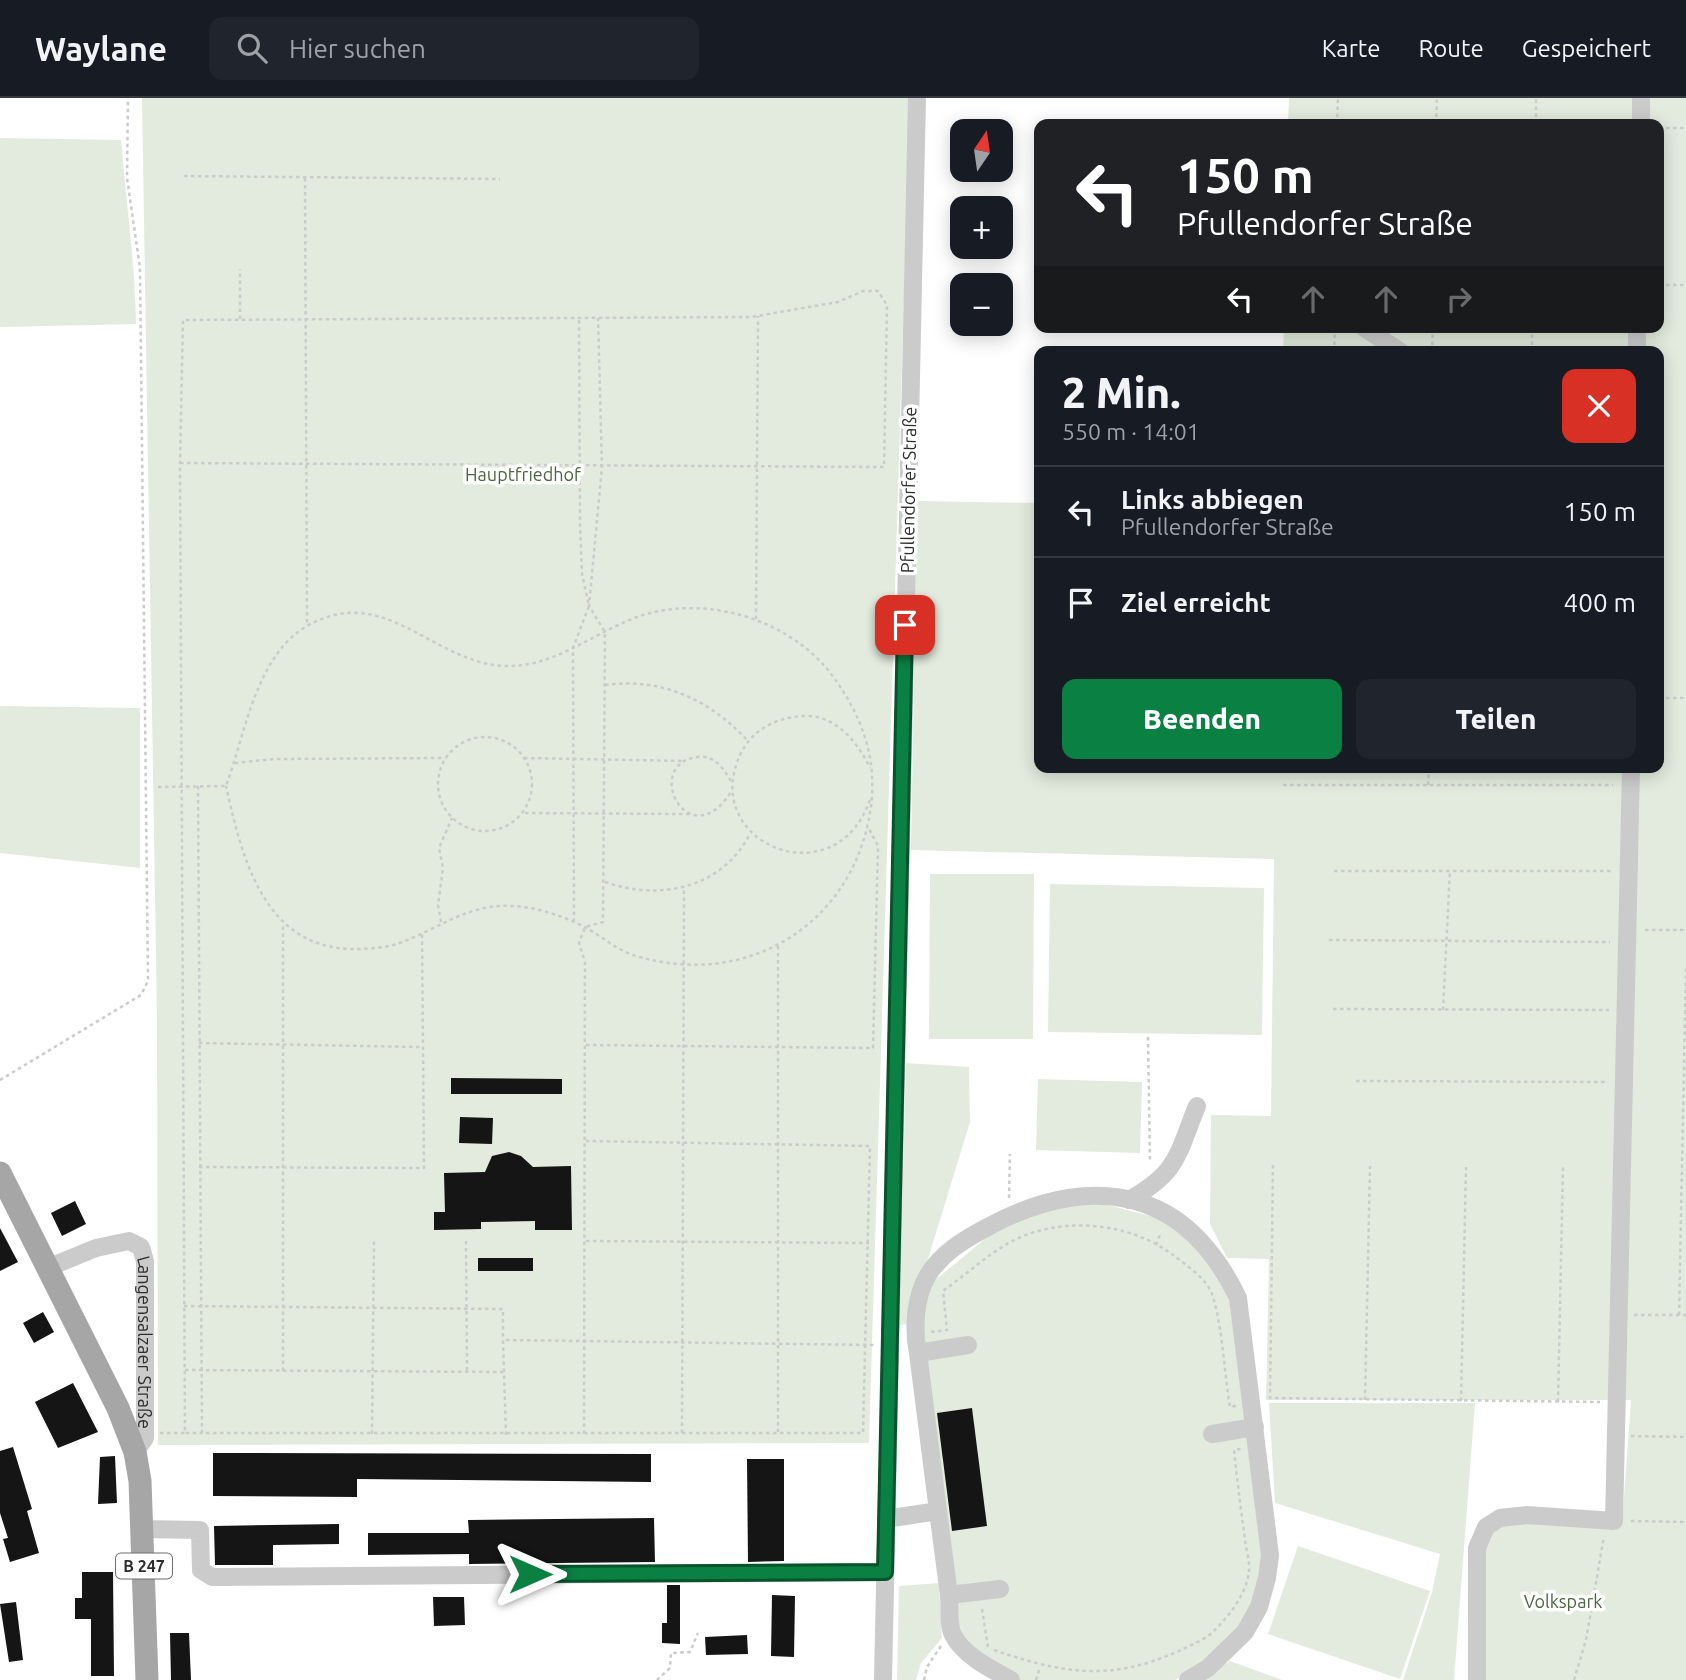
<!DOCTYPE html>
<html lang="de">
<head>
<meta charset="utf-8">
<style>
  :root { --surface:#171b24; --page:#20242c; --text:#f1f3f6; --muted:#9ea1a6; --line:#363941; --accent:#0b8043 }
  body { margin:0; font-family:Ubuntu,sans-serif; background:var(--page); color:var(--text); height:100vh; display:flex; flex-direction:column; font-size:26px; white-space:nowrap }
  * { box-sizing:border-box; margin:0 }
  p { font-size:23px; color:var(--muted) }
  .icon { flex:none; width:38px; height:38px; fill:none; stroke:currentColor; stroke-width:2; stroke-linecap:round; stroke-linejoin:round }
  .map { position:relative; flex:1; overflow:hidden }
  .details { position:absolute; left:1034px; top:248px; width:630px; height:427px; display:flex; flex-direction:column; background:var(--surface); border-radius:14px; box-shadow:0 4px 18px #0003 }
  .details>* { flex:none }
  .guide { position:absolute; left:1034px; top:21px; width:630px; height:214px; border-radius:14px; box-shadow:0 4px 18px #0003; background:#202124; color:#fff; overflow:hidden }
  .needle { width:46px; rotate:13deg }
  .fabs { position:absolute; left:950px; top:21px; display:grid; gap:14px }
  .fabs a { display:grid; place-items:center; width:63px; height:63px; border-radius:14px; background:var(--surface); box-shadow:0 4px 18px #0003; font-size:35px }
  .pin { position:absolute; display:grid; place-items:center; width:60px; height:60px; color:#fff; margin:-30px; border-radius:14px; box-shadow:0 4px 10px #0006 }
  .me { position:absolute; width:77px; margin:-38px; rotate:90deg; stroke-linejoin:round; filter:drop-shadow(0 0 5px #0008) }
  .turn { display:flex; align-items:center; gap:24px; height:147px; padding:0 28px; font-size:32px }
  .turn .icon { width:91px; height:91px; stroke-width:2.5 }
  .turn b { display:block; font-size:49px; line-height:60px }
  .lanes { display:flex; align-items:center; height:66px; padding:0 28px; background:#0003; justify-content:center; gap:35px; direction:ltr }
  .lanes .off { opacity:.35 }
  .round { display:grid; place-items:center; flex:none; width:74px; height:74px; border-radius:14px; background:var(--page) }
  .head { display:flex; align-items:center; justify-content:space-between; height:119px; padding:0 28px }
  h1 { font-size:42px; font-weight:800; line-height:52px }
  .action { display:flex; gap:14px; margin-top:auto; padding:14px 28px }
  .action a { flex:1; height:80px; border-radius:14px; background:var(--accent); color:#fff; font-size:28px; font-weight:800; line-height:80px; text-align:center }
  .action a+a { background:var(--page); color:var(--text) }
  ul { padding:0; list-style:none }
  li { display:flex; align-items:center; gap:21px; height:91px; padding:0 28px; border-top:2px solid var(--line) }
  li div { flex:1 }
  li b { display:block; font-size:26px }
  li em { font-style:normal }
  header { display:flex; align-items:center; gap:42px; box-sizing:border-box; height:98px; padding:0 35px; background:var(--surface); border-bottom:2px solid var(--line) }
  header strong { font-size:33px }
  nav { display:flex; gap:38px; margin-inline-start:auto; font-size:24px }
  .search { width:490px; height:63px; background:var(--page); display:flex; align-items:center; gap:18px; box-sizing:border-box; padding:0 24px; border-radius:14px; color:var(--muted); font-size:26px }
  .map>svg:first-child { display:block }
  .green { fill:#e2ebdd }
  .building { fill:#151515 }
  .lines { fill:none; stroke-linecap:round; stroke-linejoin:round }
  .path { stroke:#cbcbcb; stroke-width:2.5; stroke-dasharray:3.5 3.5; stroke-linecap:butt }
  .minor { stroke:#cbcbcb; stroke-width:18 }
  .major { stroke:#a6a6a6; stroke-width:23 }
  .route-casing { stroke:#07532c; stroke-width:18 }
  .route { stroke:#0b8043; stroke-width:12 }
  .labels { text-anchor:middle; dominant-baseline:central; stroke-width:7; stroke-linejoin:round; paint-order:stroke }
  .shield { fill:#fff; stroke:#6d6d6d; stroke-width:2 }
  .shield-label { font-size:16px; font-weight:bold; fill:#2e2e2e }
  .park-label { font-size:18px; fill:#4b673f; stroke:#fff }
  .street-label { font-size:18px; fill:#2e2e2e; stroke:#fff }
</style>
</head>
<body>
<header>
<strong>Waylane</strong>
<div class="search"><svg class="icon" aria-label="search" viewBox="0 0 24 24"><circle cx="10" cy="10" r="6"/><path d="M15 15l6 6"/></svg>Hier suchen</div>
<nav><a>Karte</a><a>Route</a><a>Gespeichert</a></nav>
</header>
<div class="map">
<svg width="1686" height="1582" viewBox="0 0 1686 1582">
  <rect width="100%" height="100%" fill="#fff"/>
  <!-- green -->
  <g class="green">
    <polygon points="142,0 910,0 869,1345 158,1347 157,918"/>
    <polygon points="1289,0 1686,0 1686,1582 1485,1582 1483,1455 1490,1435 1504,1423 1622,1427 1631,1302 1266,1302 1269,1161 1227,1160 1210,1126 1211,1017 1271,1018 1274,761 911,752 917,403 1039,405 1040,670 1659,670 1659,254 1283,254 1284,229 1659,229 1659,26 1288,26"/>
    <path d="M0 40 121 42C126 104 135 164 136 226L0 229Z"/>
    <polygon points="0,608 140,610 140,770 0,755"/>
    <polygon points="930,776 1034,776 1033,941 929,941"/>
    <polygon points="1050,786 1264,790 1262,937 1048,934"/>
    <polygon points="906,965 969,969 970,1024 908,1226 899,1227"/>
    <polygon points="1038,981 1142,984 1140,1055 1036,1052"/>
    <polygon points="1104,1106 1154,1119 1174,1130 1209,1159 1235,1208 1265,1439 1261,1488 1237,1533 1205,1564 1175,1582 1020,1582 962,1546 920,1229 933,1184 992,1135 1012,1123 1058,1108"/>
    <polygon points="1269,1305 1475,1305 1454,1582 1403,1582 1432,1494 1440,1456 1275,1405"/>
    <polygon points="1298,1448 1430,1493 1400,1581 1268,1536"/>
    <polygon points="939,1485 942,1540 921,1565 916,1582 897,1582 899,1488"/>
    <polygon points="1230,1563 1282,1582 1200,1582"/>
  </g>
  <!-- building -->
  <g class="building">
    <polygon points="451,980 562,981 562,996 451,996"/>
    <polygon points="460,1019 493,1020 492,1046 459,1045"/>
    <polygon points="509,1054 521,1058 533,1069 571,1068 572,1132 535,1132 535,1123 481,1124 481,1131 434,1132 434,1114 445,1114 444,1075 485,1074 492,1058"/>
    <polygon points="75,1103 86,1126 62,1138 51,1115"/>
    <polygon points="0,1130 18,1164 0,1173"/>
    <rect x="478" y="1160" width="55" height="13"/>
    <polygon points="43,1214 54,1234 34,1245 23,1225"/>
    <polygon points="73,1285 98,1334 58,1350 35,1304"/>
    <polygon points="972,1310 987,1428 952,1433 937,1315"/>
    <polygon points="13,1349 32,1411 27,1413 39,1455 10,1464 3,1441 8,1440 0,1415 0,1353"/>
    <polygon points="213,1355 651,1356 651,1384 357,1381 357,1399 213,1398"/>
    <polygon points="115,1358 117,1405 98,1406 100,1359"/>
    <polygon points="747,1361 784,1361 784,1463 748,1464"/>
    <polygon points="654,1420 655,1464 469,1466 469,1456 368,1457 368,1435 469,1435 468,1422"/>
    <polygon points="339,1426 339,1446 273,1447 273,1467 215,1467 214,1428"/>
    <polygon points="82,1474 113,1474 114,1578 91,1578 91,1521 75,1521 75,1500 82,1500"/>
    <polygon points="667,1487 680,1487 680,1546 662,1545 662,1525 667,1525"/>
    <polygon points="772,1497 795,1498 794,1559 771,1558"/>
    <polygon points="433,1499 464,1499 465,1527 434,1528"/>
    <polygon points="16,1504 23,1562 9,1564 0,1506"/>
    <polygon points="170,1535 189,1535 191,1582 171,1582"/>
    <polygon points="747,1537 748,1556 706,1557 705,1539"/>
  </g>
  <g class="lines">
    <!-- path -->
    <g class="path">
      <polyline points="1337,26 1338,0"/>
      <polyline points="1436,26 1437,0"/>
      <polyline points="1536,26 1536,0"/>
      <polyline points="1659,30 1686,30"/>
      <polyline points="184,78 500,81"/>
      <polyline points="305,80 307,528"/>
      <polyline points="1659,187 1686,187"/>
      <polyline points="240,221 240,171"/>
      <polyline points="1334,254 1335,229"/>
      <polyline points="1432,254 1433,229"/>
      <polyline points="1532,254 1532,229"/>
      <polyline points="180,365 884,369 887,207 878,193 863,193 838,204 751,219 183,222 180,365 185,1335 202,1335"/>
      <polyline points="756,521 758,218"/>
      <path d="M605 587C662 579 710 602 748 643"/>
      <polyline points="1659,600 1686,600"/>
      <circle cx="485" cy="686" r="47"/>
      <polyline points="524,660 685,663"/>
      <polyline points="235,665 274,661 445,660"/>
      <path d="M731 683C723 670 715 657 698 659 641 665 688 761 731 694"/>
      <polyline points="1283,687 1613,687"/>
      <polyline points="1428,687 1429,670"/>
      <polyline points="198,688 202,1335 863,1335 870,1048 586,1043"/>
      <path d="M158 689 226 688C245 637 256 557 307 528 385 484 431 564 504 568 556 570 596 532 643 517 710 497 790 522 832 577 859 614 875 652 872 699 861 822 750 894 633 857 617 852 603 839 588 831 567 819 537 809 512 808 468 805 437 832 397 846 384 850 368 851 354 851 264 851 242 760 226 688"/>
      <path d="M870 702C835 802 697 745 741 655 753 631 776 620 802 618 835 616 857 643 870 670"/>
      <polyline points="525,715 689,716"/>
      <polyline points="1334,773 1611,773"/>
      <path d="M605 784C660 803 721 791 750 736"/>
      <polyline points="441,824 438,807 443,770 439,750 452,720"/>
      <polyline points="574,824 573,550 589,508 582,476 580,426 579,220"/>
      <polyline points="1645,832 1686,832"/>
      <polyline points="1329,842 1610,844"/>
      <polyline points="778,848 778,1334"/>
      <polyline points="1333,911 1609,912"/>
      <polyline points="1443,912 1450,773"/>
      <polyline points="1148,939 1150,1065"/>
      <polyline points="199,945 422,949"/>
      <polyline points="586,947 873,950 878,748 868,729"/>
      <polyline points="0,982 141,897 148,883 140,170 127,80 128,0"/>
      <polyline points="1356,983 1607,984"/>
      <polyline points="1273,1067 1270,1300 1600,1304"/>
      <polyline points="199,1069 424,1070 422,833"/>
      <polyline points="1009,1100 1010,1056"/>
      <polyline points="466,1143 467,1274"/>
      <polyline points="586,1143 869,1145"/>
      <polyline points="1156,1147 1161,1134"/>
      <polyline points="184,1208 503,1211 503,1242"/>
      <polyline points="1634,1217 1686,1217"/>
      <polyline points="1679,1217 1686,869"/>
      <path d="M931 1234 947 1232 943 1193C964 1178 985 1159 1007 1146 1057 1117 1128 1123 1173 1157 1187 1168 1208 1181 1213 1199 1223 1233 1224 1274 1230 1309L1236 1308"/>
      <polyline points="185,1272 503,1274"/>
      <polyline points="283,1273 283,828"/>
      <polyline points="1365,1302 1370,1068"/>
      <polyline points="1461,1303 1466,1069"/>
      <polyline points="1558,1304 1563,1068"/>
      <polyline points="160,1335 185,1335"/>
      <polyline points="682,1335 684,791"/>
      <polyline points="372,1336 374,1142"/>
      <polyline points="584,1336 585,864 579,845 585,829 603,824 605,534 589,508 602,369 598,220"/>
      <polyline points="506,1337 503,1242 874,1247"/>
      <polyline points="1631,1338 1686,1339"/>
      <polyline points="1631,1423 1686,1424"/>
      <polyline points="982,1511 988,1549"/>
      <path d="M994 1552C1080 1582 1127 1582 1207 1539 1225 1524 1247 1497 1249 1473 1250 1463 1246 1451 1245 1442 1241 1412 1237 1382 1234 1352L1241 1351"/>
      <polyline points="657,1582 670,1570 671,1555 690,1554 698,1535"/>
      <polyline points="924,1582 927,1569 941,1548"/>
      <polyline points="1036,1582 1040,1569"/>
      <polyline points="1574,1582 1586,1542 1604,1438"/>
    </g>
    <!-- minor -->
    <g class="minor">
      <polyline points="1641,0 1641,26"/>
      <polyline points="1363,229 1401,254"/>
      <polyline points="1637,254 1637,229"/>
      <path d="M1129 1102C1179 1074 1177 1057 1197 1008"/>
      <path id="s1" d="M47 1170 96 1150 129 1143 141 1149 145 1163V1340L135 1354"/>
      <path d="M918 1255C913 1231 915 1199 928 1177 942 1155 962 1143 984 1131 1036 1102 1100 1084 1157 1111 1194 1128 1221 1164 1238 1200L1270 1457 1267 1480 1259 1509 1245 1534 1208 1570 1188 1582"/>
      <polyline points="1212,1336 1255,1329"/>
      <polyline points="938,1413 918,1255 968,1247"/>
      <polyline points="886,1421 938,1413 949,1497 1000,1491"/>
      <polyline points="142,1431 200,1432 201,1472 212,1479 885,1474"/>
      <path d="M949 1497C950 1509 948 1527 953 1537 964 1558 991 1571 1011 1582"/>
      <polyline points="883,1582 917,0"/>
      <polyline points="1477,1582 1477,1450 1486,1429 1500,1420 1527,1417 1614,1423 1631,670"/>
    </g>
    <!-- major -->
    <polyline class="major" points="0,1075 118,1310 135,1354 140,1383 147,1582"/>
  </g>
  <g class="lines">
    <defs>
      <polyline id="route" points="530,1476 885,1474 905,527"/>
    </defs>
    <!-- route casing -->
    <use href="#route" class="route-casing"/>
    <!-- route -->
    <use href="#route" class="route"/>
  </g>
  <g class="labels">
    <!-- shield labels -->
    <rect class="shield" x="116" y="1455.5" width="56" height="25" rx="5"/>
    <g class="shield-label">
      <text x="144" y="1468">B 247</text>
    </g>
    <!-- park labels -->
    <g class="park-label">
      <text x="523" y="376">Hauptfriedhof</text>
      <text x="1563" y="1503">Volkspark</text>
    </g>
    <!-- street labels -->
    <g class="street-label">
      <text transform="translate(908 392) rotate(-89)">Pfullendorfer Straße</text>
      <text stroke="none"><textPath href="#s1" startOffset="196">Langensalzaer Straße</textPath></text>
    </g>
  </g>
</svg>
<div class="fabs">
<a><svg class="needle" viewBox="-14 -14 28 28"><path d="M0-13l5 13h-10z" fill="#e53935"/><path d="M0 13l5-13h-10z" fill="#9ea1a6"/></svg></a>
<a>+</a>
<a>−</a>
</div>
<div class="pin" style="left:905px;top:527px;background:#d93025"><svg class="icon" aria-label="arrive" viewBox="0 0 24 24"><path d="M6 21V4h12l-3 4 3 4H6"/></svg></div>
<svg class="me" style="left:530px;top:1476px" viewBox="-20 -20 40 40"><path d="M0-17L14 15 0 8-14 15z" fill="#0b8043" stroke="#fff" stroke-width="4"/></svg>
<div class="guide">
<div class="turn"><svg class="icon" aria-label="left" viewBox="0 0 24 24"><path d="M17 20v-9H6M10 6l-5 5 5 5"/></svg><div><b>150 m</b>Pfullendorfer Straße</div></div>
<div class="lanes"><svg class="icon" aria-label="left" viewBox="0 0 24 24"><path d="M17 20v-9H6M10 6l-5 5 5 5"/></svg><svg class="icon off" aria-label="ahead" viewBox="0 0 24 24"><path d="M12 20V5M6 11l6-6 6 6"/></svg><svg class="icon off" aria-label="ahead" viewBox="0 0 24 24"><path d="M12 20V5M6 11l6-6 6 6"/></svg><svg class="icon off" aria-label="right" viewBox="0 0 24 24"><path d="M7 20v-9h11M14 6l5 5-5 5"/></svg></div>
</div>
<section class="details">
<div class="head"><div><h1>2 Min.</h1><p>550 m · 14:01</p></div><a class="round" style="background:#d93025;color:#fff"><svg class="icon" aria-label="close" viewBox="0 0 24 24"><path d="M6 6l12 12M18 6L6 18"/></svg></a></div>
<ul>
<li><svg class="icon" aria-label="left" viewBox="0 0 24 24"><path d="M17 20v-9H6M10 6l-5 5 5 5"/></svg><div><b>Links abbiegen</b><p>Pfullendorfer Straße</p></div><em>150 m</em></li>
<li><svg class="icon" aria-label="arrive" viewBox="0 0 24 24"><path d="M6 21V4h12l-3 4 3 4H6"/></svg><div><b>Ziel erreicht</b></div><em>400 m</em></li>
</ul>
<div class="action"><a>Beenden</a><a>Teilen</a></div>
</section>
</div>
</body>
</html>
